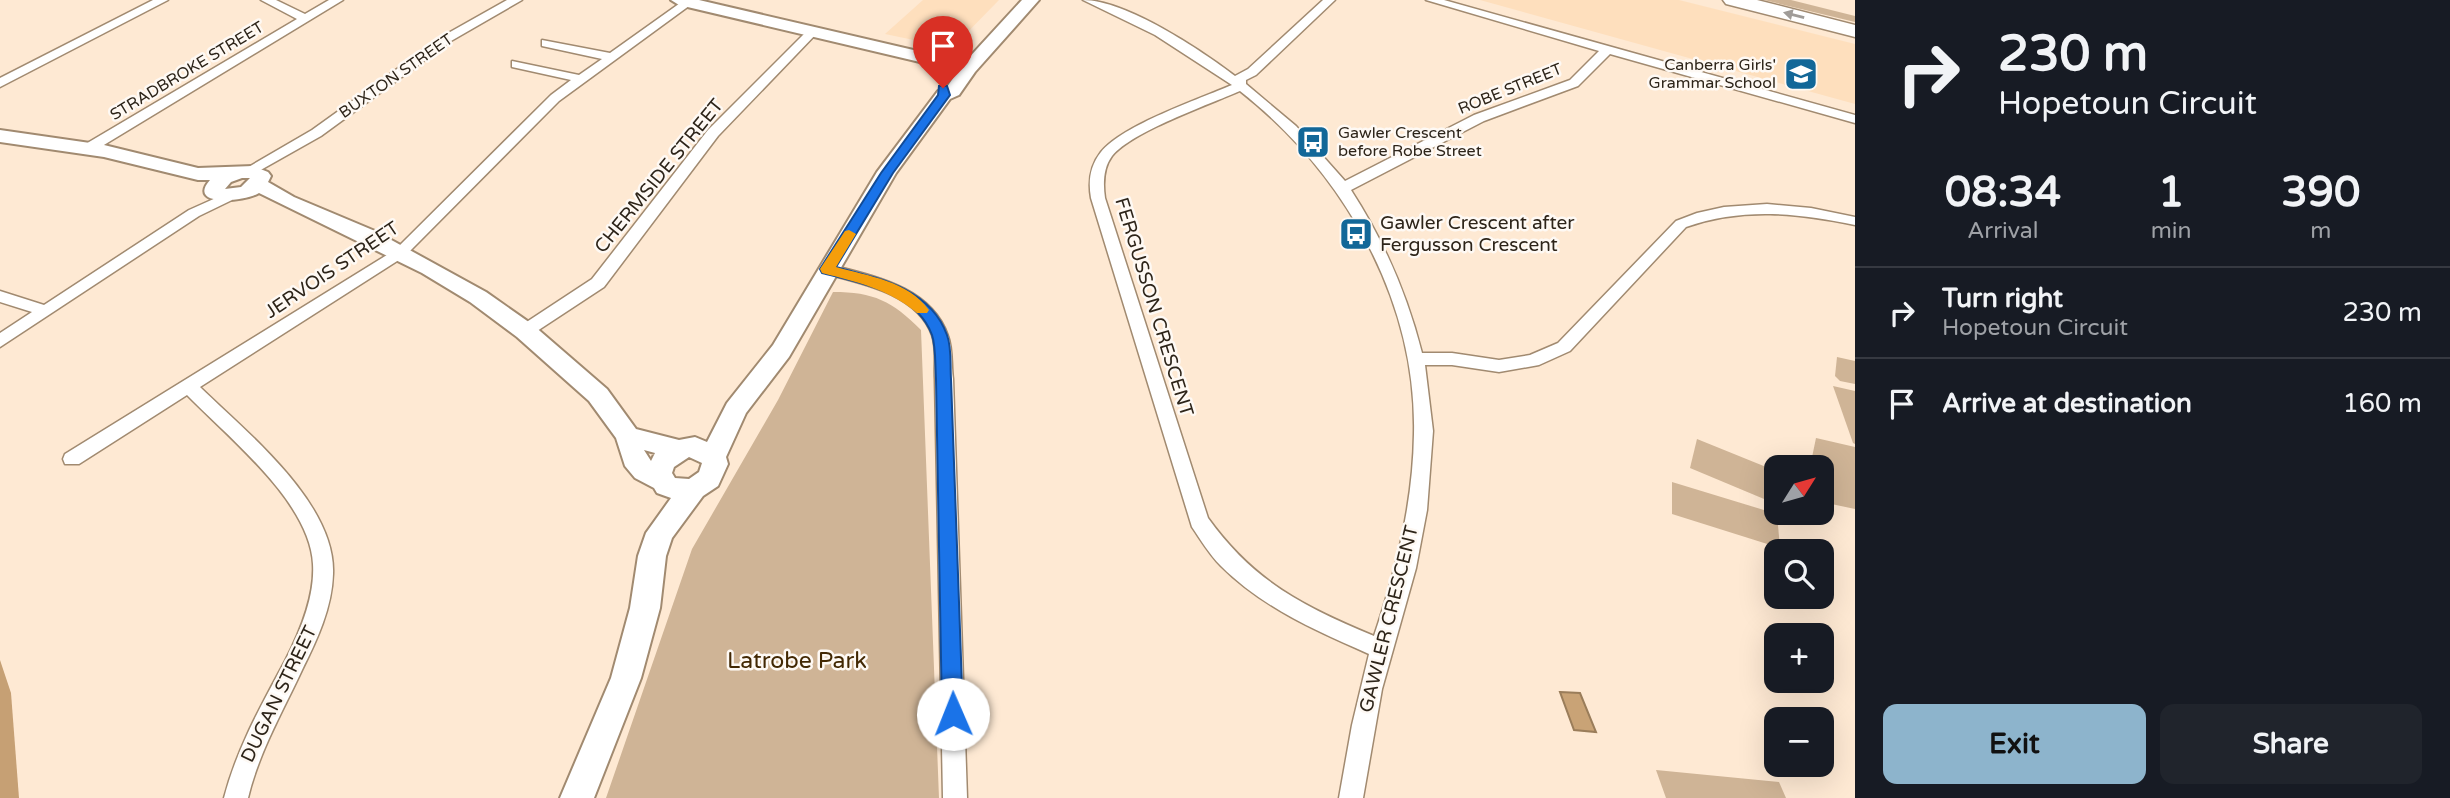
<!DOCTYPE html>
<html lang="en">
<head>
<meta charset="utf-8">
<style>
  :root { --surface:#171b24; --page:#20242c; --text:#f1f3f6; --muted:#9ea1a6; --line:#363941; --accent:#8db4cc }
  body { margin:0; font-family:"Varela Round",sans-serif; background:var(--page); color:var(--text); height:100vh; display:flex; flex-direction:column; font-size:26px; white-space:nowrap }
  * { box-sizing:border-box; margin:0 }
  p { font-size:23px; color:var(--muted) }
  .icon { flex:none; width:38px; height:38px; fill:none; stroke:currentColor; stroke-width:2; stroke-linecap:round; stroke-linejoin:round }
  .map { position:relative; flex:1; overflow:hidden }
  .drawer { display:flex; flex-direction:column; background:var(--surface); width:595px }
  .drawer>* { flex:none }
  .hud { background:#171b24; color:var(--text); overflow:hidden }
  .needle { width:46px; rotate:53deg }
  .buttons { position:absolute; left:1764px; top:455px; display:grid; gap:14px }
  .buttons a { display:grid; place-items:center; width:70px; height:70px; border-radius:14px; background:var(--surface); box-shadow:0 7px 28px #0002; font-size:35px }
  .pin { position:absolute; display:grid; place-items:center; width:60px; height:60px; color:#fff; margin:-72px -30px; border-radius:50% 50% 50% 0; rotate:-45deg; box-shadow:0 0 7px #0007 }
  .pin .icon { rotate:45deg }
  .me { position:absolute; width:77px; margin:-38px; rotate:359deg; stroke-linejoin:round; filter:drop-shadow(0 0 5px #0008) }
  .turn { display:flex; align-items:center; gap:24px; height:147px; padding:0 28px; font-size:32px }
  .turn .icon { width:91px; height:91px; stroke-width:2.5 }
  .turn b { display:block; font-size:49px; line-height:60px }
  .eta { display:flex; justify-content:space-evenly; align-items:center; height:119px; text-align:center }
  .eta b { font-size:42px; font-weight:700; line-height:49px }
  .primary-button { display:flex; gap:14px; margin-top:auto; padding:14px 28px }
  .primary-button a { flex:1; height:80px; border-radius:14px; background:var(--accent); color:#111; font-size:28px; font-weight:700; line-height:80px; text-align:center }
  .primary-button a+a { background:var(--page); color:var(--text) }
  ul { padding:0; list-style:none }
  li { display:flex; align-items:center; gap:21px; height:91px; padding:0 28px; border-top:2px solid var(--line) }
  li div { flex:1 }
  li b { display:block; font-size:26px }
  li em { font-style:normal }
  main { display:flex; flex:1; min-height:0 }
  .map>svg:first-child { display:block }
  .built { fill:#fedfbd }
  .green { fill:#cfb496 }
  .forest { fill:#c6a074 }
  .water { fill:#c9a376; stroke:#9a7d5a; stroke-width:2 }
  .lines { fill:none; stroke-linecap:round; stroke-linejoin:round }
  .street-casing { stroke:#a18a70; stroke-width:3 }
  .secondary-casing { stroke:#a18a70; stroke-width:4 }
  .highway-casing { stroke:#a18a70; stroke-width:3 }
  .street { fill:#fff; fill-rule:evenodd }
  .secondary { fill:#fff; fill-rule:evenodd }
  .highway { fill:#fff; fill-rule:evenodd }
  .oneway { fill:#a09c98 }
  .route { fill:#1a73e8; stroke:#114b97; stroke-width:2 }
  .slow { fill:#f59e0b }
  .labels { text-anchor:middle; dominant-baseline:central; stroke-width:5; stroke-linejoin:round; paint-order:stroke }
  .far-poi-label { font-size:16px; fill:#2d2419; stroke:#fef9f4; text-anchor:end }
  .far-street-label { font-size:16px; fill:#2d2419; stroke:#fef9f4 }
  .street-label { font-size:19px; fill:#2d2419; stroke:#fef9f4 }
  .poi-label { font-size:19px; fill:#2d2419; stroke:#fef9f4; text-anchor:start }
  .near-park-label { font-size:23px; fill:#422803; stroke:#fef9f4 }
</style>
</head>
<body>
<main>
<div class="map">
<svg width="1855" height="798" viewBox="0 0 1855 798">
  <rect width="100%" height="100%" fill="#fee9d3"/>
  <!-- built -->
  <g class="built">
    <polygon points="923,0 999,0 952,48 885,34"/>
    <polygon points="1480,0 1679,0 1855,44 1855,104"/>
  </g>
  <!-- green -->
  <g class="green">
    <polygon points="1764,0 1791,0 1855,16 1855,22"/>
    <path d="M833 292C874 292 892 301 921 330L939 798H606L692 549 778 400Z"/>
    <polygon points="1837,357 1855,361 1855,384 1840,381 1835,376"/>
    <polygon points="1833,386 1855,391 1855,444 1853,443"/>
    <polygon points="1816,438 1855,447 1855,509 1822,502 1822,467 1810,467"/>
    <polygon points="1697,439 1776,471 1776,504 1690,468"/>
    <polygon points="1672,482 1777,514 1780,548 1672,514"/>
    <polygon points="1656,770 1779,782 1786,798 1666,798"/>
  </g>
  <!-- forest -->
  <polygon class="forest" points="0,660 11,693 19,798 0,798"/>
  <!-- water -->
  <polygon class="water" points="1560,692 1580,693 1596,732 1574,730"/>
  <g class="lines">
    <defs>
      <g id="street">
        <polygon points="153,0 168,0 0,87 0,78"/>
        <polygon points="261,0 276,0 305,14 329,0 343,0 94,151 84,151 84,145 297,19"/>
        <polygon points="507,0 522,0 451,41 321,136 252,175 242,175 240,172 312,130 443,36"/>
        <path d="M1083 0C1126 0 1201 50 1235 76L1248 69 1323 0H1335L1256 75 1246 80V84L1296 126 1345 181 1474 115 1570 80 1599 51 1426 0H1444L1855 115V123L1610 54 1578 86 1484 121 1351 190C1384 241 1407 294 1422 353H1452L1499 360 1530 355 1558 343 1676 221 1697 213 1724 207 1767 204 1811 208 1855 217V225C1797 213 1743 207 1686 227L1570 351 1539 365 1499 372 1452 365H1425L1433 431 1427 510 1416 568 1382 689 1363 798H1339L1352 725 1369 654C1316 631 1262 607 1221 566 1209 554 1201 540 1192 527L1091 198C1088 181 1090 166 1101 152 1123 125 1199 99 1232 85L1155 35ZM1240 91C1343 172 1417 299 1414 434 1413 504 1396 570 1374 636 1303 606 1254 582 1208 518L1105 198C1103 184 1103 168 1112 156 1133 131 1208 105 1240 91Z"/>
        <path d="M683 1 693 3 559 101 405 256 200 387C246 432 336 503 333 574 332 608 317 640 302 670 282 713 259 752 248 798H224C237 748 261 706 285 661 300 632 315 597 313 564 310 502 228 437 187 395L79 464H65L63 459 65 454 395 250 551 95 571 80 512 67V61L579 75 602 59 542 46V40L610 53Z"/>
        <polygon points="808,30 818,32 718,136 604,287 531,335 519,335 517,331 519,327 592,279 708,130"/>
        <polygon points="227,193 232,194 232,200 199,216 0,347 0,333 32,312 0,302 0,291 44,305 189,210"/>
        <path d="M827 264C872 276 931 286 948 336 953 349 951 365 953 379L967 798H943L935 379C934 365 937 349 932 335 917 293 860 283 822 273L819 269 822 265Z"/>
      </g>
      <path id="secondary" d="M671 0H699L965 62 1022 0H1039L975 72 959 95 950 99 896 173 789 357 746 413 726 457 728 464 718 486 703 496 672 538 666 556 660 608 641 678 594 798H560L611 678 630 608 638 556 646 533 671 498 657 493 654 488 635 478 625 466 616 438 589 401 517 337 470 302 422 273 259 193C245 202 186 207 210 180H198L104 157 0 142V130L104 145 198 168 253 166 268 172 271 176 268 182 294 197 375 231 486 292 533 325 607 389 636 429 679 440 695 437 707 442 727 403 773 345 877 172 938 91 947 87 958 71 679 5ZM242 178H250L241 187 225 189 231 182ZM644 450 655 453 651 461ZM689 457 702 463 699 472 689 479 675 478 672 473 674 467Z"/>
      <polygon id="highway" points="1723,0 1757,0 1855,25 1855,37 1726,4"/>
    </defs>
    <!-- street casing -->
    <use href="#street" class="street-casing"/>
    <!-- secondary casing -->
    <use href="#secondary" class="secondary-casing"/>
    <!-- highway casing -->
    <use href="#highway" class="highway-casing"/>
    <!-- street -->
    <use href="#street" class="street"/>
    <!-- secondary -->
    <use href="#secondary" class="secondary"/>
    <!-- highway -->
    <use href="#highway" class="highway"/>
  </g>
  <!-- one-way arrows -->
  <defs><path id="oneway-solid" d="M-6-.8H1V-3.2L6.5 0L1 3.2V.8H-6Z" transform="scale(1.75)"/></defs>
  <use class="oneway" href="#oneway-solid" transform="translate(1794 15) rotate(-166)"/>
  <!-- route -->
  <path class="route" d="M939 86H947L950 95 893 173 836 267C878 278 930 288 947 335 952 348 950 365 951 379L963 714 960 721 953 724 945 721 942 714 936 379C935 365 936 347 932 335 916 292 861 283 822 273L820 269 881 173 938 95Z"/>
  <!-- slow -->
  <path class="slow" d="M849 230 856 234 836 267C868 276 908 281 929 310L927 313H917C889 289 857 282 822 273L820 269 845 231Z"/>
  <!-- icons -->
  <defs>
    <symbol id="school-square" viewBox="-11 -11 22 22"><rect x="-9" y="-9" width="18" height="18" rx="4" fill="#126798" stroke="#fef9f4"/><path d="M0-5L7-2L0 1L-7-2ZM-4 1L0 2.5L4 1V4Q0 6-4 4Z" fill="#fff"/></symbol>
    <symbol id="bus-square" viewBox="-11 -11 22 22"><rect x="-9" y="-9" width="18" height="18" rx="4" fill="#126798" stroke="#fef9f4"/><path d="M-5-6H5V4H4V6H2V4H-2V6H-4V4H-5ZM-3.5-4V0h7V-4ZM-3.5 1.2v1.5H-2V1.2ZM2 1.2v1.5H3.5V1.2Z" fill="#fff"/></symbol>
  </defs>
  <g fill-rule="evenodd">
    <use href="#school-square" x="1782" y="55" width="38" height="38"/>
    <use href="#bus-square" x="1294" y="123" width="38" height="38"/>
    <use href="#bus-square" x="1337" y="215" width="38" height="38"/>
  </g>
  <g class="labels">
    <!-- far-poi labels -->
    <g class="far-poi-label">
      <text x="1776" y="65">Canberra Girls'<tspan x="1776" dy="18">Grammar School</tspan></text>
      <text x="1338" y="133" text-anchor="start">Gawler Crescent<tspan x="1338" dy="18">before Robe Street</tspan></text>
    </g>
    <!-- far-street labels -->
    <g class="far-street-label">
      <text transform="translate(187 71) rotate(-31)">STRADBROKE STREET</text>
      <text transform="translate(396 76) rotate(-35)">BUXTON STREET</text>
      <text transform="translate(1510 89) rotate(-22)">ROBE STREET</text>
    </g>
    <!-- street labels -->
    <g class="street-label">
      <text transform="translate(659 176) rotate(-51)">CHERMSIDE STREET</text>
      <text transform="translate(332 270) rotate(-34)">JERVOIS STREET</text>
      <text transform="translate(1154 307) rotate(73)">FERGUSSON CRESCENT</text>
      <text transform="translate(1389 619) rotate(-76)">GAWLER CRESCENT</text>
      <text transform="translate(279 694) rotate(-64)">DUGAN STREET</text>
    </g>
    <!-- poi labels -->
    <g class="poi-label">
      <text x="1380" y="223">Gawler Crescent after<tspan x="1380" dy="22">Fergusson Crescent</tspan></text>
    </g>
    <!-- near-park labels -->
    <g class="near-park-label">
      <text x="797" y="661">Latrobe Park</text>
    </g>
  </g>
</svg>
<div class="buttons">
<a><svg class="needle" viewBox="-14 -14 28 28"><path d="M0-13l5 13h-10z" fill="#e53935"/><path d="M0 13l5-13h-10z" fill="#9ea1a6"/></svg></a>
<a><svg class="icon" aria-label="search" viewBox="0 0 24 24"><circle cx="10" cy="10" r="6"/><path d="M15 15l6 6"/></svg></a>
<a>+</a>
<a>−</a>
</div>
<div class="pin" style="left:943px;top:88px;background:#d93025"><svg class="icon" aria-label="arrive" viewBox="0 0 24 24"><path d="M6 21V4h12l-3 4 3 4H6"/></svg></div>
<svg class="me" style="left:953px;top:714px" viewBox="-20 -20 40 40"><circle r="19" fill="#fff"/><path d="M0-13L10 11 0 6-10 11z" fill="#1a73e8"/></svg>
</div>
<section class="drawer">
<div class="hud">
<div class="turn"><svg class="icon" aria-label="right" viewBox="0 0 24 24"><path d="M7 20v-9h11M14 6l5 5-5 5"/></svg><div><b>230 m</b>Hopetoun Circuit</div></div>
</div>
<div class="eta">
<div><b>08:34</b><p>Arrival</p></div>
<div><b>1</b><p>min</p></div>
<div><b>390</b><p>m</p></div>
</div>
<ul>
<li><svg class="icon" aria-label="right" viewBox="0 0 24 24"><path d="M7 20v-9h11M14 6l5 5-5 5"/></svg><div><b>Turn right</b><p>Hopetoun Circuit</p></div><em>230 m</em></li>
<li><svg class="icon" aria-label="arrive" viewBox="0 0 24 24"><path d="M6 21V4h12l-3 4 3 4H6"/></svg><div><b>Arrive at destination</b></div><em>160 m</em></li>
</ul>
<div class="primary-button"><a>Exit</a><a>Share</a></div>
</section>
</main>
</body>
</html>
